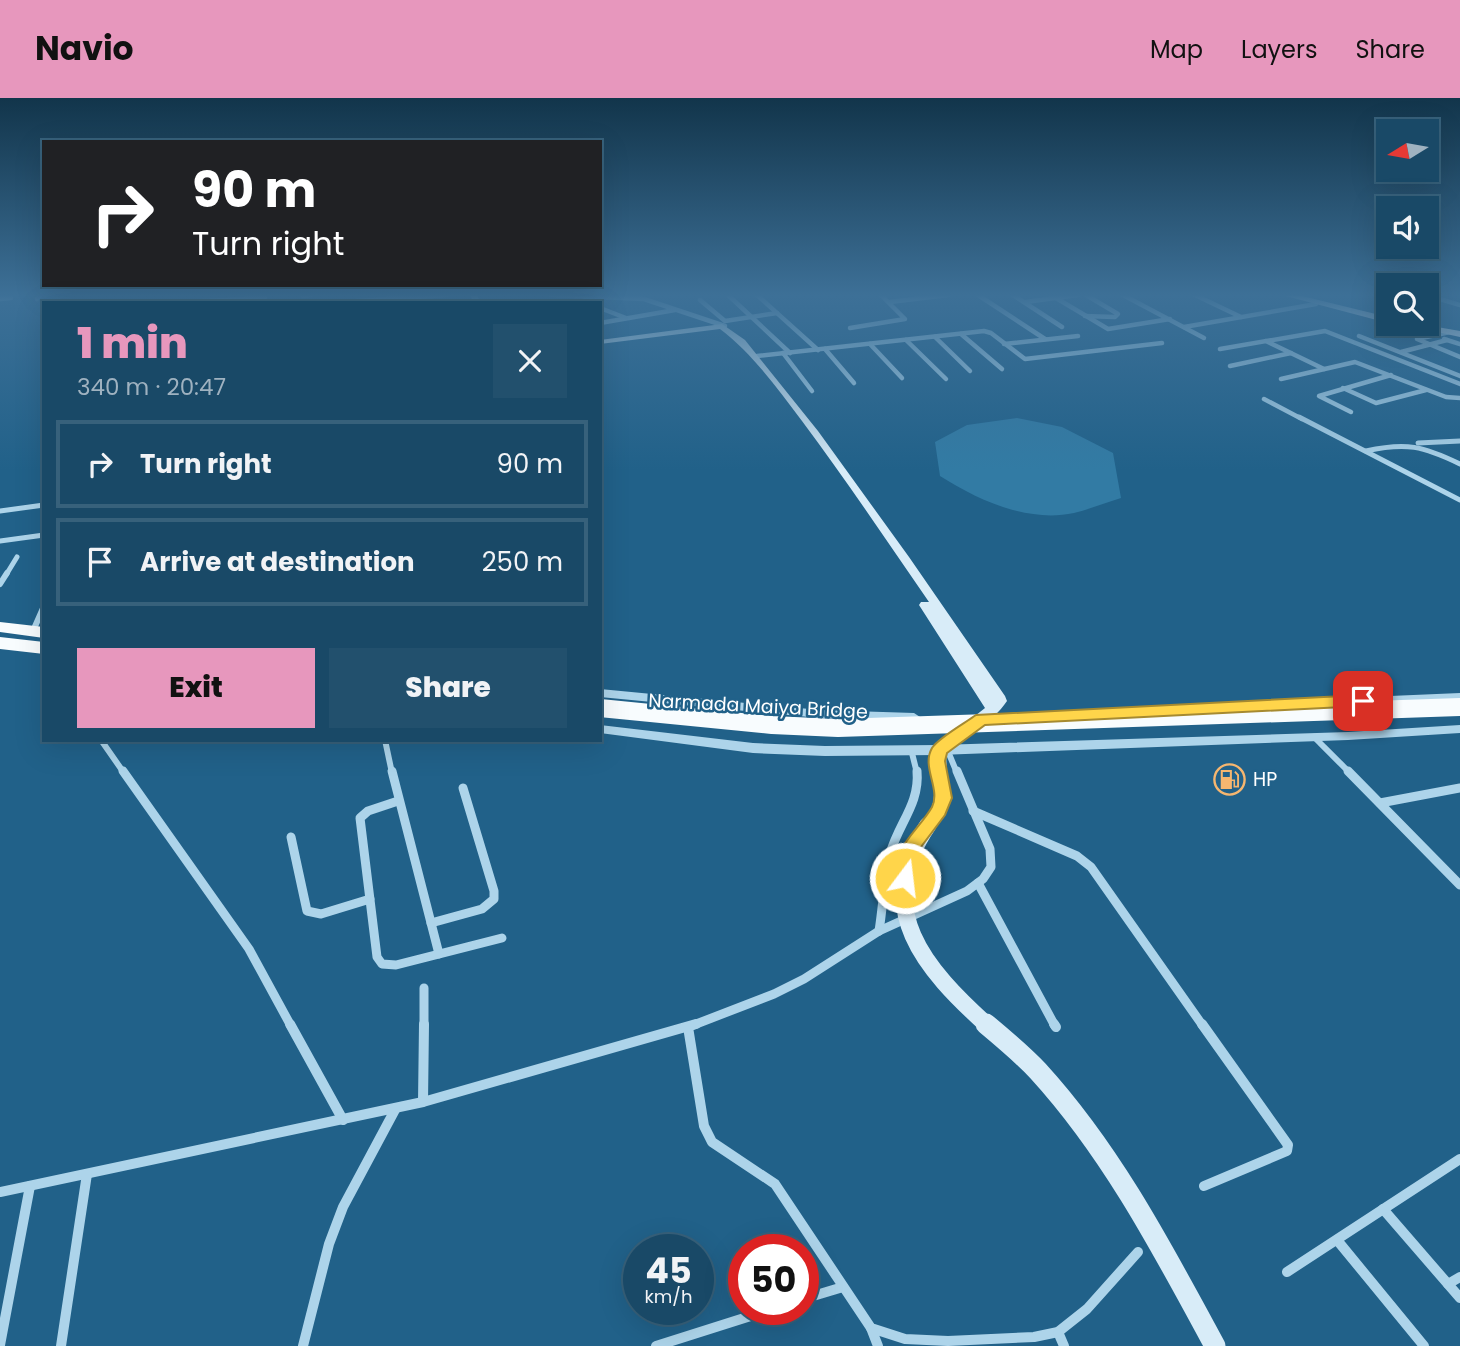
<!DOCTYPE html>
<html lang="en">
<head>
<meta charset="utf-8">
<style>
  :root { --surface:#194967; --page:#22506d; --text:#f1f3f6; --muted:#9fb2c0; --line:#37617b; --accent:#e797bd }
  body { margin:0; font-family:Poppins,sans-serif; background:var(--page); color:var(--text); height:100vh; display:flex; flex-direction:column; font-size:26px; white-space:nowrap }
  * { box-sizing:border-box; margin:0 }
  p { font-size:23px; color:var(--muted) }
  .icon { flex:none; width:38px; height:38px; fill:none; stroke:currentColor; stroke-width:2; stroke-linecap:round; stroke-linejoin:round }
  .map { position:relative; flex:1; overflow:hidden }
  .panel { position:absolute; left:42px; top:203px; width:560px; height:441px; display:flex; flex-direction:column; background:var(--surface); border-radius:0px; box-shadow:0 7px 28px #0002,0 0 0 2px var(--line) }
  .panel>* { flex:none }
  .banner { position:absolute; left:42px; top:42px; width:560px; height:147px; border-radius:0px; box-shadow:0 7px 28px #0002,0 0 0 2px var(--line); background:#202124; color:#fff; overflow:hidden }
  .needle { width:46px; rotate:259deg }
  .tools { position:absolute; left:1376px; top:21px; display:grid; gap:14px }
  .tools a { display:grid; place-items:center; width:63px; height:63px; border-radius:0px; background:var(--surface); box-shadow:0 7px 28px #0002,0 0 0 2px var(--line); font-size:35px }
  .speed { position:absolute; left:623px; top:1136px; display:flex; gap:14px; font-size:35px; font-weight:700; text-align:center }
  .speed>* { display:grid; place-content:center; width:91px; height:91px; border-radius:50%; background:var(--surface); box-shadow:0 7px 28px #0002,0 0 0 2px var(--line); line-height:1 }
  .speed small { font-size:18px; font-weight:400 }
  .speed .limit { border:10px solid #d22; background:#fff; color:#111 }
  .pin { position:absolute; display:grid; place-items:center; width:60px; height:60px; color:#fff; margin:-30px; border-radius:14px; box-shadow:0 4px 10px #0006 }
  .me { position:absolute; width:77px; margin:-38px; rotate:15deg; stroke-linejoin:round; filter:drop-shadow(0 0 5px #0008) }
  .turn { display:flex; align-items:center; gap:24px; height:147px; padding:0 35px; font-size:32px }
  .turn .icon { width:91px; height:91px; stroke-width:2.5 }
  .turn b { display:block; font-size:49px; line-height:60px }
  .round { display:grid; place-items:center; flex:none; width:74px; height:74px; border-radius:0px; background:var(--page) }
  .head { display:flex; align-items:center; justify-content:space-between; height:119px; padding:0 35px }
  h1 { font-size:42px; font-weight:800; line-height:52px; color:var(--accent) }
  .primary-button { display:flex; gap:14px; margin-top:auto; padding:14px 35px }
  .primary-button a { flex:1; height:80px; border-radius:0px; background:var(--accent); color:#111; font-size:28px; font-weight:800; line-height:80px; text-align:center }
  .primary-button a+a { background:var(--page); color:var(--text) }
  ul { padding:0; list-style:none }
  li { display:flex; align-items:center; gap:21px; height:88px; margin:0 14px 10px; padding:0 21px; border:4px solid var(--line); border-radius:0px }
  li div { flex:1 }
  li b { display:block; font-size:26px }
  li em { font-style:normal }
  header { display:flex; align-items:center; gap:42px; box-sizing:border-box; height:98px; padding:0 35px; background:var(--accent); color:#111 }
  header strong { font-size:33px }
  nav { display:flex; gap:38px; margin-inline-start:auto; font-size:24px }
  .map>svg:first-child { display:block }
  .green { fill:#327ba4 }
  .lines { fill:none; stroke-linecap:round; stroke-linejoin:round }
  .minor-far4 { stroke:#add4ea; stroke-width:4.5 }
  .minor-far3 { stroke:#add4ea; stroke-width:5 }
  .minor-far2 { stroke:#add4ea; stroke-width:6 }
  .minor-far1 { stroke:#add4ea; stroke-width:9 }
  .minor { stroke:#add4ea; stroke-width:10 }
  .tertiary { fill:#add4ea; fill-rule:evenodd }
  .secondary { fill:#d8ecf8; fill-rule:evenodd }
  .primary { fill:#f1f8fe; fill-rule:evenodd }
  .trunk { fill:#f8fcfe; fill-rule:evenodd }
  .secondary-bridge-far1 { stroke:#d8ecf8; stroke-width:17 }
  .secondary-bridge { stroke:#d8ecf8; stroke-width:21 }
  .trunk-bridge { stroke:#f8fcfe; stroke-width:18 }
  .route { fill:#ffd54a; stroke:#a68a30; stroke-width:2 }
  .labels { text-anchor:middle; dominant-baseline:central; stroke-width:5; stroke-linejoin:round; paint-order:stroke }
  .street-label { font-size:19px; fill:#fff; stroke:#216189 }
  .poi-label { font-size:19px; fill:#fff; stroke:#216189; text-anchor:start }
</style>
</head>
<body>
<header>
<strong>Navio</strong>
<nav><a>Map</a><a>Layers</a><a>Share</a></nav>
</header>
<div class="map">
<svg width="1460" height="1248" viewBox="0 0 1460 1248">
  <rect width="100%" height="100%" fill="#216189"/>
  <!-- green -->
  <path class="green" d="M1017 320 1062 329 1113 355 1121 400C1105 405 1090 411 1074 415 1027 425 978 402 940 378L935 344 967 327Z"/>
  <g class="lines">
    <!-- minor-far4 -->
    <g class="minor-far4">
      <polyline points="551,197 644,201 725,228"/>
      <polyline points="728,197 790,255"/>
      <polyline points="757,197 818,252"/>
      <polyline points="978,197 1045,241"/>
      <polyline points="1013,197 1062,229"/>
      <polyline points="1123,197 1204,240"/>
      <polyline points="1195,197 1241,219"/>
      <polyline points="1427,197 1460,207"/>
      <polyline points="303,198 311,197"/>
      <polyline points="1056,200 1108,231 1170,221"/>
      <polyline points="0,201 11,200"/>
      <polyline points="37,201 40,197"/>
      <polyline points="700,202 725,223 777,215"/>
      <polyline points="890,204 948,197"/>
      <polyline points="1025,204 1078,197"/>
      <polyline points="161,205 265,200"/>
      <polyline points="327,205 447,197"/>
      <polyline points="453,205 477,203"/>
      <polyline points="600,210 626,220"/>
      <polyline points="1085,218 1115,219 1118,216 1086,197"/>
      <polyline points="600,225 675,212"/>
      <polyline points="1184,229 1316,206"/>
      <polyline points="850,230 905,221 881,197"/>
      <polyline points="1450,234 1417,241 1460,259"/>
      <polyline points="961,236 1002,271"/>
      <polyline points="1359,238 1460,278"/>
      <polyline points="935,239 970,273"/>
      <polyline points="1444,241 1460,246"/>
      <polyline points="906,242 946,281"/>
      <polyline points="1266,243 1324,271"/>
      <polyline points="870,246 902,280"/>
      <polyline points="1004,246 1078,238"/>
      <polyline points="825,251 854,285"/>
      <polyline points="1220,251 1325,233 1460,286"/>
      <polyline points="1401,254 1447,242"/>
      <polyline points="783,255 812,293"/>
      <polyline points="757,258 984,233 991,235 1025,261 1162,245"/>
      <polyline points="1230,268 1291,255"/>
      <polyline points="1281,281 1355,264 1446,299 1460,300"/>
      <polyline points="1343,290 1376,305 1426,292"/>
      <polyline points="1264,301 1302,321"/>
      <polyline points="1351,314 1319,298 1391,277"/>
    </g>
    <!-- minor-far3 -->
    <g class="minor-far3">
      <polyline points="1299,319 1460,402"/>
      <polyline points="1418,345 1460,343"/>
      <path d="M1366 353C1406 344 1423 348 1460 366"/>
      <polyline points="0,413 44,407"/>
      <polyline points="0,443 44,437"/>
      <polyline points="6,477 17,459"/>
    </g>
    <!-- minor-far2 -->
    <g class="minor-far2">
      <polyline points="0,486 7,475"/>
      <polyline points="33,533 44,508"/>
      <polyline points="1314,639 1350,675"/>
      <polyline points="101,642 124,675"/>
      <polyline points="385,642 392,675"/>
      <polyline points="911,651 917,675"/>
      <polyline points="947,651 957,675"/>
    </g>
    <!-- minor-far1 -->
    <g class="minor-far1">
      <polyline points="123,673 249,851 291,928"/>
      <polyline points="392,673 439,856"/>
      <polyline points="1348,673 1460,787"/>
      <polyline points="398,703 368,713 360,720 377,859 382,866 396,867 502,840"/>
      <polyline points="1380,705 1460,690"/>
      <polyline points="973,713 1077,758 1091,769 1203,928"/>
      <polyline points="291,739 307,813 321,816 370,801"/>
      <polyline points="978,785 1055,928"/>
      <polyline points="431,825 482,811 494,801 494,793 463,690"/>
      <path d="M879 833C883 808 884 781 890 756 898 726 920 706 917 673"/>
      <polyline points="424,928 424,890"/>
      <polyline points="691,928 774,896 804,881 879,833 967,793 983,781 991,769 990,751 957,673"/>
    </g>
    <!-- minor -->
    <g class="minor">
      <polyline points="290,926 343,1022"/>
      <polyline points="1054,926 1056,929"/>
      <polyline points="1202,926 1288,1047 1287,1053 1204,1088"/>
      <polyline points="688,929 704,1028 712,1044 775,1086 871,1230 905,1241 948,1243 1034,1239 1058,1234 1087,1211 1138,1154"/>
      <polyline points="423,1004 424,926"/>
      <polyline points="0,1094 423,1004 696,926"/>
      <polyline points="1383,1111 1460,1200"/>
      <polyline points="1337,1142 1424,1248"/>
      <polyline points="1287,1174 1460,1061"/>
      <polyline points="1448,1186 1460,1179"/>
      <polyline points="803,1201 843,1189"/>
      <polyline points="871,1230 878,1248"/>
      <polyline points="1058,1234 1064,1248"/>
      <polyline points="0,1247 30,1088"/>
      <polyline points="61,1248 87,1076"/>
      <polyline points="303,1248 329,1146 343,1109 396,1010"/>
      <polyline points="656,1248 773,1211"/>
    </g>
    <!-- tertiary -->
    <g class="tertiary">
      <polygon points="600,591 820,612 914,615 920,619 914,623 820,620 600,599"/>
      <polygon points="1460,595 1460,603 1320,609 1314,605 1320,601"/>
      <polygon points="600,627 753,645 825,648 939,647 1348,634 1460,627 1460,635 1348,642 939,657 825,658 753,655 600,635"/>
    </g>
    <!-- secondary -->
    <g class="secondary">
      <polygon points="470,197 477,197 481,205 474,205"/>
      <path d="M722 226 745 242 818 333 909 459 1005 598 1007 603C992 625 967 639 946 654L948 705 934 731 928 733 922 731 920 727C924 720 929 715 932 708 938 691 929 670 932 652L985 610 919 507 921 504H929C887 443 846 382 802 323 777 290 753 256 720 231L600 246V242Z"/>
    </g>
    <!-- primary -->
    <g class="primary">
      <polygon points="1282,197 1298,197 1388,219 1388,225"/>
      <polygon points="1401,226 1420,226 1460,233 1460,239"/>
    </g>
    <!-- trunk -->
    <g class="trunk">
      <polygon points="0,524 44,529 44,540 0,534"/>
      <polygon points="0,539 44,544 44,556 0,551"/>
    </g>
    <!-- secondary-bridge-far1 -->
    <path class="secondary-bridge-far1" d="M928 727C871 811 925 871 988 928"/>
    <!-- secondary-bridge -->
    <path class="secondary-bridge" d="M986 926C1004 941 1022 956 1038 973 1112 1054 1163 1152 1215 1248"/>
    <!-- trunk-bridge -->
    <polyline class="trunk-bridge" points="600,610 772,627 838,630 1460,609"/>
  </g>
  <!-- sky -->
  <linearGradient id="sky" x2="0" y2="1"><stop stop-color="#12354b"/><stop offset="0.53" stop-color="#3d7097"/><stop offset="1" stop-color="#3d7097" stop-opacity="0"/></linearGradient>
  <rect width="1460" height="372" fill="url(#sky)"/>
  <!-- route -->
  <path class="route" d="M1363 597 1371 603 1363 608 985 627 947 655 945 663 952 700 945 717 921 749 911 785 905 788 898 785C884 757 920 731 932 709 941 691 921 669 932 650 938 640 965 625 976 617Z"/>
  <!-- icons -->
  <defs>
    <symbol id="fuel-ring" viewBox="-11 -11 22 22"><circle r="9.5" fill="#216189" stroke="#f6b66f" stroke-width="1.5"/><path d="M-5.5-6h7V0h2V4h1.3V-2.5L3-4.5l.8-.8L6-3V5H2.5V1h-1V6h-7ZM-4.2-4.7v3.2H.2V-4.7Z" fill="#f6b66f"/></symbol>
  </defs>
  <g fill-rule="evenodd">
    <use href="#fuel-ring" x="1212" y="664" width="35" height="35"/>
  </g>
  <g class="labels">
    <!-- street labels -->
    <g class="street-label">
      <text transform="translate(758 608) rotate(3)">Narmada Maiya Bridge</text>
    </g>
    <!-- poi labels -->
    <g class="poi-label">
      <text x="1253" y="681">HP</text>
    </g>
  </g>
</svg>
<div class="tools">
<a><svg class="needle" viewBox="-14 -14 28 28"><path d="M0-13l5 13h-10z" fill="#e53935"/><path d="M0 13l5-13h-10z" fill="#9fb2c0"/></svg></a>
<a><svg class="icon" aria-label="sound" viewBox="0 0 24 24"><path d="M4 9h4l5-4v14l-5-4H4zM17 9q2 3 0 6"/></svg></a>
<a><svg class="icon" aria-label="search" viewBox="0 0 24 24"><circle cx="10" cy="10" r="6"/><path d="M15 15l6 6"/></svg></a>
</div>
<div class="speed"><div>45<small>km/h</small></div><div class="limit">50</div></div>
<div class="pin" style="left:1363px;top:603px;background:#d93025"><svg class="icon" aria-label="arrive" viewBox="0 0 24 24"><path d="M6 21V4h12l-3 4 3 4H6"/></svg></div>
<svg class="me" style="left:905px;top:780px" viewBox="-20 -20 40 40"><circle r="17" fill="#ffd54a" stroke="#fff" stroke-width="3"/><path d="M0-11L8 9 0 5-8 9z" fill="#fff"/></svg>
<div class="banner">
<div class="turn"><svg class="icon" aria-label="right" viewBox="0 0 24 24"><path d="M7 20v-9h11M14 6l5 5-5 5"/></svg><div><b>90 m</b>Turn right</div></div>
</div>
<section class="panel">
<div class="head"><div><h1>1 min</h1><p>340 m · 20:47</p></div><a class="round"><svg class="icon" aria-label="close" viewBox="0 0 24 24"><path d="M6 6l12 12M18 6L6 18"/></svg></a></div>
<ul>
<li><svg class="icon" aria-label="right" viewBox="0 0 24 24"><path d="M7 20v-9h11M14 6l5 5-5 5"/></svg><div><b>Turn right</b></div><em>90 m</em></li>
<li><svg class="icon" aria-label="arrive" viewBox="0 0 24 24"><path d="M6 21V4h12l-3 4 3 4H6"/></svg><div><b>Arrive at destination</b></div><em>250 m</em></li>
</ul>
<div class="primary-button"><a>Exit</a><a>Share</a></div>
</section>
</div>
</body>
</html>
